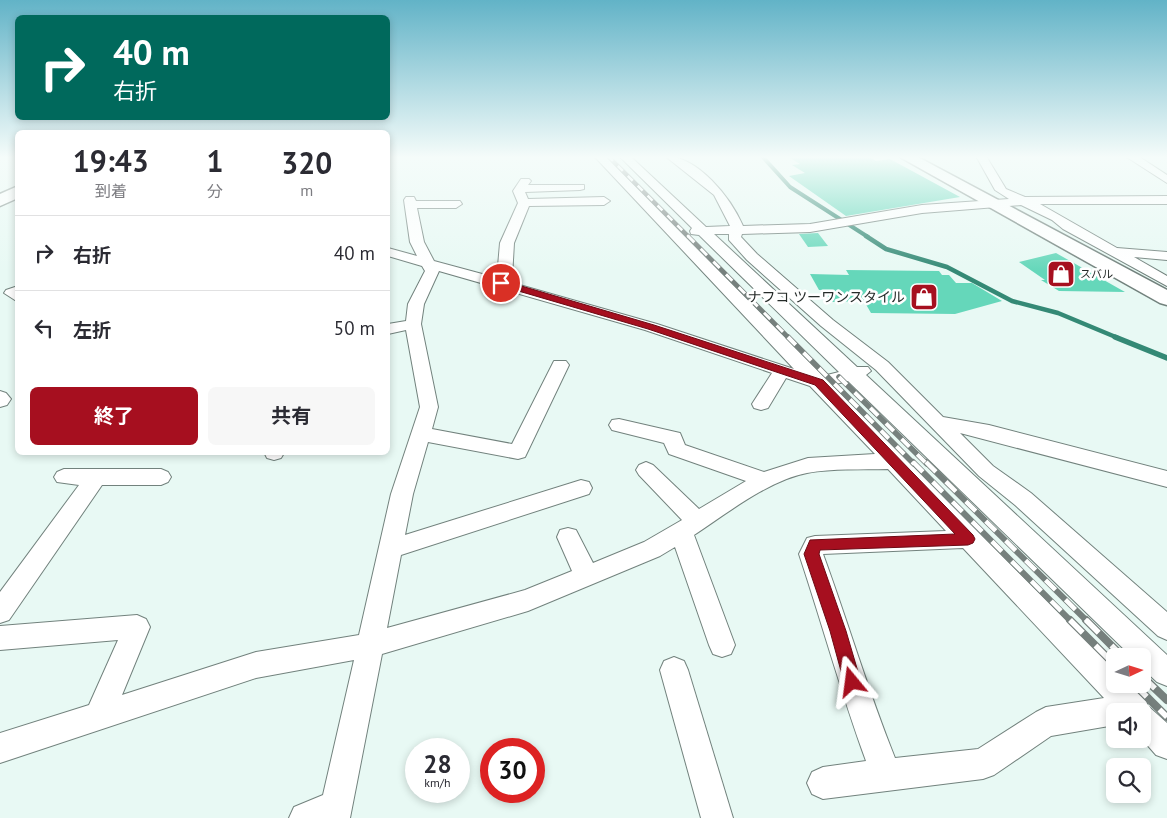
<!DOCTYPE html>
<html lang="ja">
<head>
<meta charset="utf-8">
<style>
  :root { --surface:#fff; --page:#f7f7f7; --text:#2b2b33; --muted:#7c7c81; --line:#e1e1e2; --accent:#a60f1f }
  body { margin:0; font-family:"PT Sans","Noto Sans JP",sans-serif; background:var(--page); color:var(--text); height:100vh; display:flex; flex-direction:column; font-size:19px; white-space:nowrap }
  * { box-sizing:border-box; margin:0 }
  p { font-size:16px; color:var(--muted) }
  .icon { flex:none; width:28px; height:28px; fill:none; stroke:currentColor; stroke-width:2; stroke-linecap:round; stroke-linejoin:round }
  .map { position:relative; flex:1; overflow:hidden }
  .side { position:absolute; left:15px; top:130px; width:375px; height:325px; display:flex; flex-direction:column; background:var(--surface); border-radius:8px; box-shadow:0 2px 8px #0003 }
  .side>* { flex:none }
  .top-card { position:absolute; left:15px; top:15px; width:375px; height:105px; border-radius:8px; box-shadow:0 2px 8px #0003; background:#00695c; color:#fff; overflow:hidden }
  .needle { width:32px; rotate:86deg }
  .buttons { position:absolute; left:1106px; top:648px; display:grid; gap:10px }
  .buttons a { display:grid; place-items:center; width:45px; height:45px; border-radius:8px; background:var(--surface); box-shadow:0 2px 8px #0003; font-size:25px }
  .speed { position:absolute; left:405px; top:738px; display:flex; gap:10px; font-size:25px; font-weight:700; text-align:center }
  .speed>* { display:grid; place-content:center; width:65px; height:65px; border-radius:50%; background:var(--surface); box-shadow:0 2px 8px #0003; line-height:1 }
  .speed small { font-size:12px; font-weight:400 }
  .speed .limit { border:8px solid #d22; background:#fff; color:#111 }
  .pin { position:absolute; display:grid; place-items:center; width:42px; height:42px; color:#fff; margin:-21px; border:2px solid #fff; border-radius:50%; box-shadow:0 1px 5px #0007 }
  .me { position:absolute; width:55px; margin:-28px; rotate:344deg; stroke-linejoin:round; filter:drop-shadow(0 0 4px #0008) }
  .turn { display:flex; align-items:center; gap:18px; height:105px; padding:0 15px; font-size:22px }
  .turn .icon { width:65px; height:65px; stroke-width:2.5 }
  .turn b { display:block; font-size:35px; line-height:42px }
  .eta { display:flex; justify-content:space-evenly; align-items:center; height:85px; text-align:center }
  .eta b { font-size:30px; font-weight:700; line-height:35px }
  .action { display:flex; gap:10px; margin-top:auto; padding:10px 15px }
  .action a { flex:1; height:58px; border-radius:8px; background:var(--accent); color:#fff; font-size:20px; font-weight:700; line-height:58px; text-align:center }
  .action a+a { background:var(--page); color:var(--text) }
  ul { padding:0; list-style:none }
  li { display:flex; align-items:center; gap:15px; height:75px; padding:0 15px; border-top:1px solid var(--line) }
  li div { flex:1 }
  li b { display:block; font-size:19px }
  li em { font-style:normal }
  .map>svg:first-child { display:block }
  .lines { fill:none; stroke-linecap:round; stroke-linejoin:round }
  .stream-far2 { stroke:#348975; stroke-width:4 }
  .stream-far1 { stroke:#348975; stroke-width:4.5 }
  .stream { stroke:#348975; stroke-width:5.5 }
  .building { fill:#65d7ba }
  .street-casing { stroke:#72827d; stroke-width:2 }
  .secondary-casing { stroke:#72827d; stroke-width:3 }
  .street { fill:#fff; fill-rule:evenodd }
  .secondary { fill:#fff; fill-rule:evenodd }
  .rail-far4-casing { stroke:#76807d; stroke-width:4 }
  .rail-far3-casing { stroke:#76807d; stroke-width:4.5 }
  .rail-far2-casing { stroke:#76807d; stroke-width:5.5 }
  .rail-far1-casing { stroke:#76807d; stroke-width:6 }
  .rail-casing { stroke:#76807d; stroke-width:8 }
  .rail-far4 { stroke:#fff; stroke-width:2.5; stroke-dasharray:7; stroke-linecap:butt }
  .rail-far3 { stroke:#fff; stroke-width:3; stroke-dasharray:9; stroke-linecap:butt }
  .rail-far2 { stroke:#fff; stroke-width:4; stroke-dasharray:11; stroke-linecap:butt }
  .rail-far1 { stroke:#fff; stroke-width:4.5; stroke-dasharray:14; stroke-linecap:butt }
  .rail { stroke:#fff; stroke-width:5.5; stroke-dasharray:18; stroke-linecap:butt }
  .route { fill:#a60f1f; stroke:#6c0a14 }
  .labels { text-anchor:middle; dominant-baseline:central; stroke-width:5; stroke-linejoin:round; paint-order:stroke }
  .far-poi-label { font-size:11px; fill:#252b29; stroke:#fff; text-anchor:start }
  .poi-label { font-size:14px; fill:#252b29; stroke:#fff; text-anchor:end }
</style>
</head>
<body>
<div class="map">
<svg width="1167" height="818" viewBox="0 0 1167 818">
  <rect width="100%" height="100%" fill="#e8f9f4"/>
  <g class="lines">
    <!-- stream-far2 -->
    <polyline class="stream-far2" points="762,156 790,187 868,237"/>
    <!-- stream-far1 -->
    <polyline class="stream-far1" points="866,236 886,249 947,267 1012,301 1058,313 1118,338"/>
    <!-- stream -->
    <polyline class="stream" points="1115,337 1167,358"/>
  </g>
  <!-- building -->
  <g class="building">
    <polygon points="787,156 836,156 839,158 867,156 876,161 890,159 960,197 846,216 789,176 805,173 792,165 800,164"/>
    <polygon points="818,233 828,246 808,247 799,234"/>
    <polygon points="1056,253 1125,292 1059,291 1041,280 1045,280 1019,262"/>
    <polygon points="846,270 939,271 942,275 949,275 956,283 972,283 1002,301 955,314 871,313 864,301 831,302 825,290 819,290 810,274 849,275"/>
  </g>
  <g class="lines">
    <defs>
      <g id="street">
        <path d="M594 156H605L823 376 839 372 699 235 691 234 690 231 692 228 619 156H630L706 227 730 226 714 195 665 156C698 156 731 198 743 226L810 224 922 205 1009 199 995 190 976 156H986L1006 189 1025 197 1167 196V204H1040L1117 248 1167 252V260L1134 257 1167 276V286L1063 229 1052 220 1021 205 922 213 810 232 742 234 741 237 757 254 833 320 888 362 943 417 989 425 1167 471V487L960 433 993 466 1031 493 1167 612V640L1158 636 1015 505 979 476 876 370 821 326 747 260 729 240V234H714L857 367H868L871 371 866 375 1167 655V686L1157 682 1142 668V656H1131L848 381 832 385 1115 670V684H1129L1146 701 1148 706 1167 723V759L1156 755 1142 739V711H1115V725L1051 736 994 775 983 779 823 799 812 794 807 783 812 772 823 767 866 761C841 693 822 623 799 554L807 538 815 536 946 531 888 469C862 470 833 468 807 473 769 480 726 514 694 535L735 645 731 654 722 657 713 654 709 645 675 547 660 556 528 611 382 654 350 818H289L294 807 323 795 354 660 256 678 0 763V733L89 705 118 640 0 650V626L137 615 146 619 150 627 122 695 256 652 359 635 391 494 420 407 406 330 388 334V324L406 321 408 304 425 271 422 266 388 256V248L417 256 410 242 404 200 406 197H414L416 201H460L462 204 456 208H417L424 242 434 261 497 278 500 243 518 203 513 191 521 179H529L531 181 528 185H584V189L580 190 525 192 528 199 604 197 610 201 604 205 529 206 514 243 512 277 509 282 657 324 794 369ZM439 271 645 330 772 373 752 404 754 408 761 410 768 408 786 378 810 386 875 454 808 458 764 472 685 445 680 433 619 419 612 420 609 425 612 430 664 443 669 454 746 481 699 509 653 465 646 462 639 465 636 470 639 475 682 520 644 542 593 563 576 530 568 528 560 530 557 537 572 571 525 590 387 628 401 555 589 494 592 488 589 482 581 480 405 535 413 494 428 442 518 459 525 457 569 365 566 361H554L512 444 432 429 438 407 421 324 424 304ZM963 548 1104 698 1046 707 1036 712 978 749 895 758C868 691 848 622 823 554Z"/>
        <polygon points="1125,156 1138,156 1167,175 1167,183"/>
        <polygon points="18,286 18,302 4,293 6,290"/>
        <polygon points="0,391 6,393 11,399 7,405 0,407"/>
        <polygon points="264,452 284,452 284,453 281,458 274,460 267,458"/>
        <polygon points="64,469 161,469 168,472 171,477 168,482 161,485 102,485 9,620 0,623 0,592 79,485 57,482 54,477 57,472"/>
        <polygon points="674,657 684,661 688,670 733,818 701,818 660,670 664,661"/>
      </g>
      <g id="secondary">
        <polygon points="898,156 916,156 1167,290 1167,305 1160,303"/>
        <polygon points="18,186 18,198 0,206 0,194"/>
      </g>
    </defs>
    <!-- street casing -->
    <use href="#street" class="street-casing"/>
    <!-- secondary casing -->
    <use href="#secondary" class="secondary-casing"/>
    <!-- street -->
    <use href="#street" class="street"/>
    <!-- secondary -->
    <use href="#secondary" class="secondary"/>
    <defs>
      <polyline id="rail-far4" points="608,156 689,237"/>
      <polyline id="rail-far3" points="688,236 789,338"/>
      <g id="rail-far2">
        <polyline points="788,337 914,464"/>
        <polyline points="839,377 927,464"/>
      </g>
      <g id="rail-far1">
        <polyline points="913,462 1071,621"/>
        <polyline points="926,462 1087,621"/>
      </g>
      <g id="rail">
        <polyline points="1070,620 1115,665"/>
        <polyline points="1086,620 1122,656"/>
        <polyline points="1142,676 1167,700"/>
        <polyline points="1134,684 1167,717"/>
      </g>
    </defs>
    <!-- rail-far4 casing -->
    <use href="#rail-far4" class="rail-far4-casing"/>
    <!-- rail-far3 casing -->
    <use href="#rail-far3" class="rail-far3-casing"/>
    <!-- rail-far2 casing -->
    <use href="#rail-far2" class="rail-far2-casing"/>
    <!-- rail-far1 casing -->
    <use href="#rail-far1" class="rail-far1-casing"/>
    <!-- rail casing -->
    <use href="#rail" class="rail-casing"/>
    <!-- rail-far4 -->
    <use href="#rail-far4" class="rail-far4"/>
    <!-- rail-far3 -->
    <use href="#rail-far3" class="rail-far3"/>
    <!-- rail-far2 -->
    <use href="#rail-far2" class="rail-far2"/>
    <!-- rail-far1 -->
    <use href="#rail-far1" class="rail-far1"/>
    <!-- rail -->
    <use href="#rail" class="rail"/>
  </g>
  <!-- sky -->
  <linearGradient id="sky" x2="0" y2="1"><stop stop-color="#62b3c7"/><stop offset="0.58" stop-color="#f5fcfa"/><stop offset="1" stop-color="#f5fcfa" stop-opacity="0"/></linearGradient>
  <rect width="1167" height="271" fill="url(#sky)"/>
  <!-- route -->
  <polygon class="route" points="501,280 654,325 823,380 973,535 975,539 973,543 968,545 820,550 819,554 846,631 861,682 858,688 852,690 846,688 844,682 830,631 804,554 810,540 955,534 815,385 648,329 498,285 498,281"/>
  <!-- icons -->
  <defs>
    <symbol id="shop-square" viewBox="-11 -11 22 22"><rect x="-9" y="-9" width="18" height="18" rx="4" fill="#a60f1f" stroke="#fff"/><path d="M-5-2.5h2.3a2.7 3.5 0 0 1 5.4 0H5L5.5 6h-11ZM-1.5-2.5h3a1.5 2.3 0 0 0-3 0Z" fill="#fff"/></symbol>
  </defs>
  <g fill-rule="evenodd">
    <use href="#shop-square" x="1045" y="258" width="32" height="32"/>
    <use href="#shop-square" x="908" y="281" width="32" height="32"/>
  </g>
  <g class="labels">
    <!-- far-poi labels -->
    <g class="far-poi-label">
      <text x="1080" y="274">スバル</text>
    </g>
    <!-- poi labels -->
    <g class="poi-label">
      <text x="905" y="297">ナフコ ツーワンスタイル</text>
    </g>
  </g>
</svg>
<div class="buttons">
<a><svg class="needle" viewBox="-14 -14 28 28"><path d="M0-13l5 13h-10z" fill="#e53935"/><path d="M0 13l5-13h-10z" fill="#7c7c81"/></svg></a>
<a><svg class="icon" aria-label="sound" viewBox="0 0 24 24"><path d="M4 9h4l5-4v14l-5-4H4zM17 9q2 3 0 6"/></svg></a>
<a><svg class="icon" aria-label="search" viewBox="0 0 24 24"><circle cx="10" cy="10" r="6"/><path d="M15 15l6 6"/></svg></a>
</div>
<div class="speed"><div>28<small>km/h</small></div><div class="limit">30</div></div>
<div class="pin" style="left:501px;top:283px;background:#d93025"><svg class="icon" aria-label="arrive" viewBox="0 0 24 24"><path d="M6 21V4h12l-3 4 3 4H6"/></svg></div>
<svg class="me" style="left:852px;top:682px" viewBox="-20 -20 40 40"><path d="M0-17L14 15 0 8-14 15z" fill="#a60f1f" stroke="#fff" stroke-width="4"/></svg>
<div class="top-card">
<div class="turn"><svg class="icon" aria-label="right" viewBox="0 0 24 24"><path d="M7 20v-9h11M14 6l5 5-5 5"/></svg><div><b>40 m</b>右折</div></div>
</div>
<section class="side">
<div class="eta">
<div><b>19:43</b><p>到着</p></div>
<div><b>1</b><p>分</p></div>
<div><b>320</b><p>m</p></div>
</div>
<ul>
<li><svg class="icon" aria-label="right" viewBox="0 0 24 24"><path d="M7 20v-9h11M14 6l5 5-5 5"/></svg><div><b>右折</b></div><em>40 m</em></li>
<li><svg class="icon" aria-label="left" viewBox="0 0 24 24"><path d="M17 20v-9H6M10 6l-5 5 5 5"/></svg><div><b>左折</b></div><em>50 m</em></li>
</ul>
<div class="action"><a>終了</a><a>共有</a></div>
</section>
</div>
</body>
</html>
